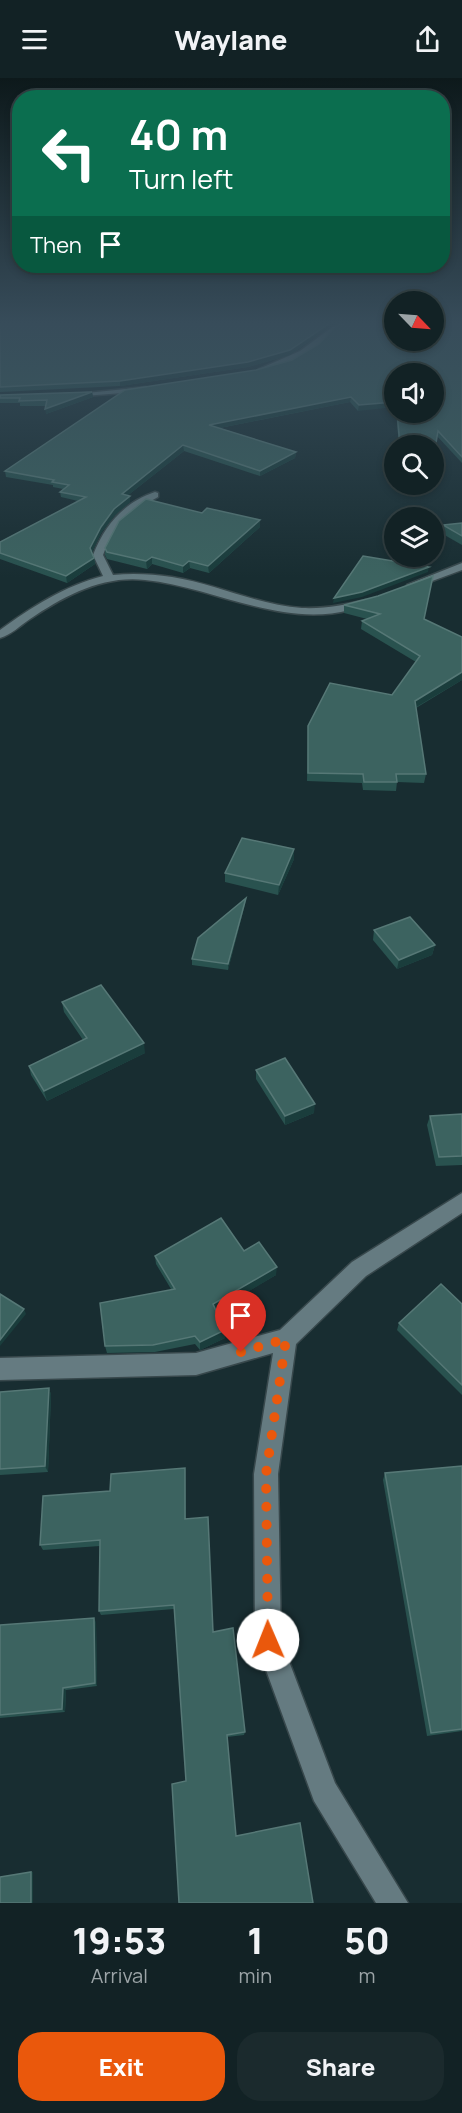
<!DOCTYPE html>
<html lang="en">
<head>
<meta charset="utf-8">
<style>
  :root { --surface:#122225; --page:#1b2a2d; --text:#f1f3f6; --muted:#9ca4a7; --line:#313f42; --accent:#ea580c }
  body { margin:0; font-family:Manrope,sans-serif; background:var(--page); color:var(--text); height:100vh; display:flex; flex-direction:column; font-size:22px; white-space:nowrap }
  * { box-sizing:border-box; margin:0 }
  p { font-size:20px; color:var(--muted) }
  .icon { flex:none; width:33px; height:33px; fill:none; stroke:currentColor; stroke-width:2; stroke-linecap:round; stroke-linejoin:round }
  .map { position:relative; height:1825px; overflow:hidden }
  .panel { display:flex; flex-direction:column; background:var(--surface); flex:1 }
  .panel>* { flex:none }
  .top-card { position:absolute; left:12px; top:12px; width:438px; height:183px; border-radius:24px; box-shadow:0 3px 9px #0003,0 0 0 2px var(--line); background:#0b6e4f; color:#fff; overflow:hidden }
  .needle { width:39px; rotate:115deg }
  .fabs { position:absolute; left:384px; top:213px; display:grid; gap:12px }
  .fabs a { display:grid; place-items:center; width:60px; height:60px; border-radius:50%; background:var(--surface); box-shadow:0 3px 9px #0003,0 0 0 2px var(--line); font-size:30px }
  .pin { position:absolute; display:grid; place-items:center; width:51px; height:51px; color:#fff; margin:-62px -26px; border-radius:50% 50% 50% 0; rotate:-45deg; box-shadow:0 0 6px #0007 }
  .pin .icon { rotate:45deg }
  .me { position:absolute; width:66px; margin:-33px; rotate:359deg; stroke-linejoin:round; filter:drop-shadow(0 0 4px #0008) }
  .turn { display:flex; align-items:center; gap:21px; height:126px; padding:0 18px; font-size:27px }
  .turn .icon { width:78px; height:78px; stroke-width:2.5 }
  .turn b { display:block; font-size:42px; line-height:51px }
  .then { display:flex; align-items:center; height:57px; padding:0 18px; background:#0003; gap:12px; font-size:22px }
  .eta { display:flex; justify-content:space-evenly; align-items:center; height:102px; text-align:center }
  .eta b { font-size:36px; font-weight:800; line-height:42px }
  .action { display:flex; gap:12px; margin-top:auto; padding:12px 18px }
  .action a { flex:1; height:69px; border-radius:24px; background:var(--accent); color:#fff; font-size:24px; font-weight:800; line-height:69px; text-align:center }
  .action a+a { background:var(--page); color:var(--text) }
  header { display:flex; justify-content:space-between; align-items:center; height:78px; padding:0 18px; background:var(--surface); font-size:27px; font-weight:800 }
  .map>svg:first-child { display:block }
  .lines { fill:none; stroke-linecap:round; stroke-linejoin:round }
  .minor-casing { stroke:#38484c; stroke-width:3 }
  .minor { fill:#657b81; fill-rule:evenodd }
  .wall { fill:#29524f }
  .shaded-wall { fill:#1a3d3c }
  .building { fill:#3c6360; stroke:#567876; stroke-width:1.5 }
  .route { stroke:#ea580c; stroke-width:10; stroke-dasharray:0 18 }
</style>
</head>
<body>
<header><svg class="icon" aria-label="menu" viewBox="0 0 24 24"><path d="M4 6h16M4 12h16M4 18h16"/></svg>Waylane<svg class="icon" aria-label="share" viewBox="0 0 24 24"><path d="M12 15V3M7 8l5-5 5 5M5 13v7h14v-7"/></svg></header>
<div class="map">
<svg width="462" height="1825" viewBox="0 0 462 1825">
  <rect width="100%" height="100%" fill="#182d31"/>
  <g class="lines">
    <defs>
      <g id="minor">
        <path d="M343 245H352C323 262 298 284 263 293L259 291 300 273 331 250Z"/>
        <polygon points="146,309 149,313 70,319 66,317"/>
        <path d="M155 414 158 415V419C128 435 116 444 103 477L113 497C133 495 152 496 172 499 216 506 258 527 302 530 325 531 345 527 366 522L371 525C366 529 358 530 350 532 281 550 213 509 145 502 103 497 64 518 30 541 21 547 11 557 0 560V552C32 529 64 508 103 498L93 477C105 447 123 425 155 414Z"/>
        <polygon points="462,485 462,492 416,509 407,507"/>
        <polygon points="462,1115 462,1135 366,1198 296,1266 278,1396 281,1562 335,1705 408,1825 376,1825 314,1723 255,1562 254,1396 273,1275 196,1297 0,1302 0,1280 196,1275 280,1252 352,1184"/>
      </g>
    </defs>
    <!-- minor casing -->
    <use href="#minor" class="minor-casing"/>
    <!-- minor -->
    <use href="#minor" class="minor"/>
  </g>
  <!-- wall -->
  <g class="wall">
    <polygon points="0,245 326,251 290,277 248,289 120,308 0,314"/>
    <polygon points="462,245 462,385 437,358 399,368 396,334 434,334 434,296 358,333 350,324 220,350 296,374 295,380 260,398 184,373 127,418 130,424 115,437 101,455 92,474 94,480 95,486 67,505 0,481 0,464 78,423 61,419 60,414 63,411 53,409 53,407 6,399 5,393 256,292 292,282 319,266"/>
    <polygon points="92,314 93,319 46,336 46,328 20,328 20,325 0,325 0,317"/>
    <polygon points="462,445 462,467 441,455 443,447"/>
    <polygon points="260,449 209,495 190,490 183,495 152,486 147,491 107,481 105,477 105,470"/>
    <polygon points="433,498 424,541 462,559 462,602 416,630 426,696 424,705 397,704 396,713 363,712 362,705 307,703 308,648 392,617 416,584 361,551 362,543 367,541 344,535 344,527 378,518"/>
    <polygon points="294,781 278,817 225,804 225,795"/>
    <polygon points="246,820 245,826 228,892 192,887 192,881"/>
    <polygon points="374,852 435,867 432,877 397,891 373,862"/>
    <polygon points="62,924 145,975 47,1023 31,997 29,988 83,962 64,934"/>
    <polygon points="256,992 314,1035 285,1047 256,1001"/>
    <polygon points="462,1036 462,1087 436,1088 427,1047 430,1038"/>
    <polygon points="244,1173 276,1197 216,1232 225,1252 225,1260 200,1272 195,1266 155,1274 107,1275 105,1268 171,1211 156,1186 155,1178"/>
    <polygon points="462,1226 462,1317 397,1252 399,1245"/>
    <polygon points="49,1310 51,1317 48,1394 0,1397 0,1314"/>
    <polygon points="462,1388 462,1653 427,1658 383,1402 385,1395"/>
    <polygon points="185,1390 186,1441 214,1554 245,1654 244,1657 227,1659 179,1825 186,1703 174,1531 101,1537 99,1533 100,1468 43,1472 40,1467 110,1413"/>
    <polygon points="96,1544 97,1608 66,1612 65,1634 0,1640 0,1547"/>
  </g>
  <!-- shaded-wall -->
  <g class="shaded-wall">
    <polygon points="330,245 340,245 326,251 290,277 248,289 120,308 120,303"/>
    <polygon points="92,314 93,319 46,336 45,331"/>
    <polygon points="351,319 350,324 209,352 209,347"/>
    <polygon points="394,324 394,329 358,333 359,327"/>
    <polygon points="183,367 184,373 122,422 122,416"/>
    <polygon points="296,374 295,380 260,398 260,393"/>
    <polygon points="130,418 130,424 115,437 101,455 91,476 90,470 101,449 114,431"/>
    <polygon points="260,442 260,449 209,495 208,488"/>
    <polygon points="152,479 152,486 147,491 146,483"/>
    <polygon points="94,480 95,486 67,505 66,498"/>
    <polygon points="189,483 190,490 183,495 183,488"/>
    <polygon points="429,489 428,494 362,519 333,525 334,520"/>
    <polygon points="462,594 462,602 413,631 415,623"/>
    <polygon points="294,771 294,781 278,817 279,807"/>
    <polygon points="246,820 245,826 228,892 228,886"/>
    <polygon points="435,867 432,877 397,891 399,882"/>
    <polygon points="144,965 145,975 47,1023 44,1013"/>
    <polygon points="315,1026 314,1035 285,1047 285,1038"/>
    <polygon points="277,1189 276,1197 214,1234 213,1226"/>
    <polygon points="24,1231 26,1236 0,1268 0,1262"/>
    <polygon points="225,1252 225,1260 200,1272 200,1264"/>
    <polygon points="49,1310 51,1317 48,1394 45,1388"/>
    <polygon points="94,1540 96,1544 97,1608 95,1605"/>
    <polygon points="63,1610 66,1612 65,1634 62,1631"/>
    <rect x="31" y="1794" width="2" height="31"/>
  </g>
  <!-- building -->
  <g class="building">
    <polygon points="0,245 330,245 290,272 248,284 120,303 0,309"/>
    <polygon points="346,245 394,245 394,262 434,262 434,245 462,245 462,379 438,353 434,377 434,368 400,368 397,334 434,334 434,296 394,296 394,324 359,327 351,319 209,347 296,374 260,393 183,367 122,416 130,418 114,431 101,449 90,470 94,480 66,498 0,475 0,464 86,419 60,414 69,407 52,404 54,402 5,393 125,312 256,292 292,282 319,266 335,249"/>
    <polygon points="92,314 45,331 47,322 19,323 20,320 0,320 0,317"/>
    <polygon points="146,421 202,435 207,430 260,442 208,488 189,483 183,488 152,479 146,483 107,474 105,470 119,443"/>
    <polygon points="462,445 462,458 443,447"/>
    <polygon points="363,478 429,489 362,514 334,520"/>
    <polygon points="433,498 424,541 462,559 462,594 415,623 426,696 396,696 397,704 364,704 363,696 308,695 308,648 330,605 392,617 420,578 362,543 380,536 344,527 378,518"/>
    <polygon points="242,760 294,771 279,807 225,795"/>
    <polygon points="246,820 228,886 192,881 198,860"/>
    <polygon points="410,839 435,867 399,882 374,852"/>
    <polygon points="101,907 144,965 44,1013 29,988 87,960 62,924"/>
    <polygon points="285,980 315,1026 285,1038 256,992"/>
    <polygon points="462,1036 462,1078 439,1079 430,1038"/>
    <polygon points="221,1140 244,1173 259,1164 277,1189 213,1226 225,1252 200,1264 195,1258 153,1267 105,1268 100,1225 175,1211 155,1178"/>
    <polygon points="441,1206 462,1226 462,1307 399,1245"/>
    <polygon points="0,1216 24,1231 0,1262"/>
    <polygon points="49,1310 45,1388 0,1391 0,1314"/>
    <polygon points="462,1388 462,1651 431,1655 385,1395"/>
    <polygon points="185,1390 185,1441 208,1439 213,1554 233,1550 245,1654 227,1657 236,1758 300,1745 313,1825 179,1825 172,1706 186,1703 174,1527 99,1533 100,1462 40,1467 43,1418 110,1413 111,1396"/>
    <polygon points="94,1540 95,1605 63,1610 62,1631 0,1637 0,1547"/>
    <polygon points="31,1794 31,1825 0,1825 0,1799"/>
  </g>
  <!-- sky -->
  <linearGradient id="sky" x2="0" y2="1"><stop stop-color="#0d191b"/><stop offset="0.49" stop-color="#374c5a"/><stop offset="1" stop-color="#374c5a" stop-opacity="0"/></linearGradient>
  <rect width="462" height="500" fill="url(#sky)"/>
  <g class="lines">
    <!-- route -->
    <polyline class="route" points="241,1274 286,1261 266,1396 268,1562"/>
  </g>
</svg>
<div class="fabs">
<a><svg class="needle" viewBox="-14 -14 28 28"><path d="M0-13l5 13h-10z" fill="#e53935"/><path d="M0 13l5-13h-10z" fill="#9ca4a7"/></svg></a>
<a><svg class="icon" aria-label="sound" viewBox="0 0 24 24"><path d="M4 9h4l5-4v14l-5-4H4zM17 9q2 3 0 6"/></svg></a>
<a><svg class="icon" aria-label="search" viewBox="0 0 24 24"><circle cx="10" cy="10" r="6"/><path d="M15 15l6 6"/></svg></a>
<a><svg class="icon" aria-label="layers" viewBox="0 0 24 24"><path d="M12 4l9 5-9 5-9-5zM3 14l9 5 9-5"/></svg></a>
</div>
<div class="pin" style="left:241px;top:1274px;background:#d93025"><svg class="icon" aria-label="arrive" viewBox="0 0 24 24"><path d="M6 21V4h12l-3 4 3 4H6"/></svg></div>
<svg class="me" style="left:268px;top:1562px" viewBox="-20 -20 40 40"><circle r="19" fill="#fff"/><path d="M0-13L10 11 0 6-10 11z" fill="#ea580c"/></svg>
<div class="top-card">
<div class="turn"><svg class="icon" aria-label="left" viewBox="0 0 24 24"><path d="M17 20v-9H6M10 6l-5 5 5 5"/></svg><div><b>40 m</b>Turn left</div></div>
<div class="then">Then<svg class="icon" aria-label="arrive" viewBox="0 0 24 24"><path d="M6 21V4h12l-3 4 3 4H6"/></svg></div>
</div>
</div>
<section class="panel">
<div class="eta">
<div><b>19:53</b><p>Arrival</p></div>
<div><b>1</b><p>min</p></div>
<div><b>50</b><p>m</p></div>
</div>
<div class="action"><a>Exit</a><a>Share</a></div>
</section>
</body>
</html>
